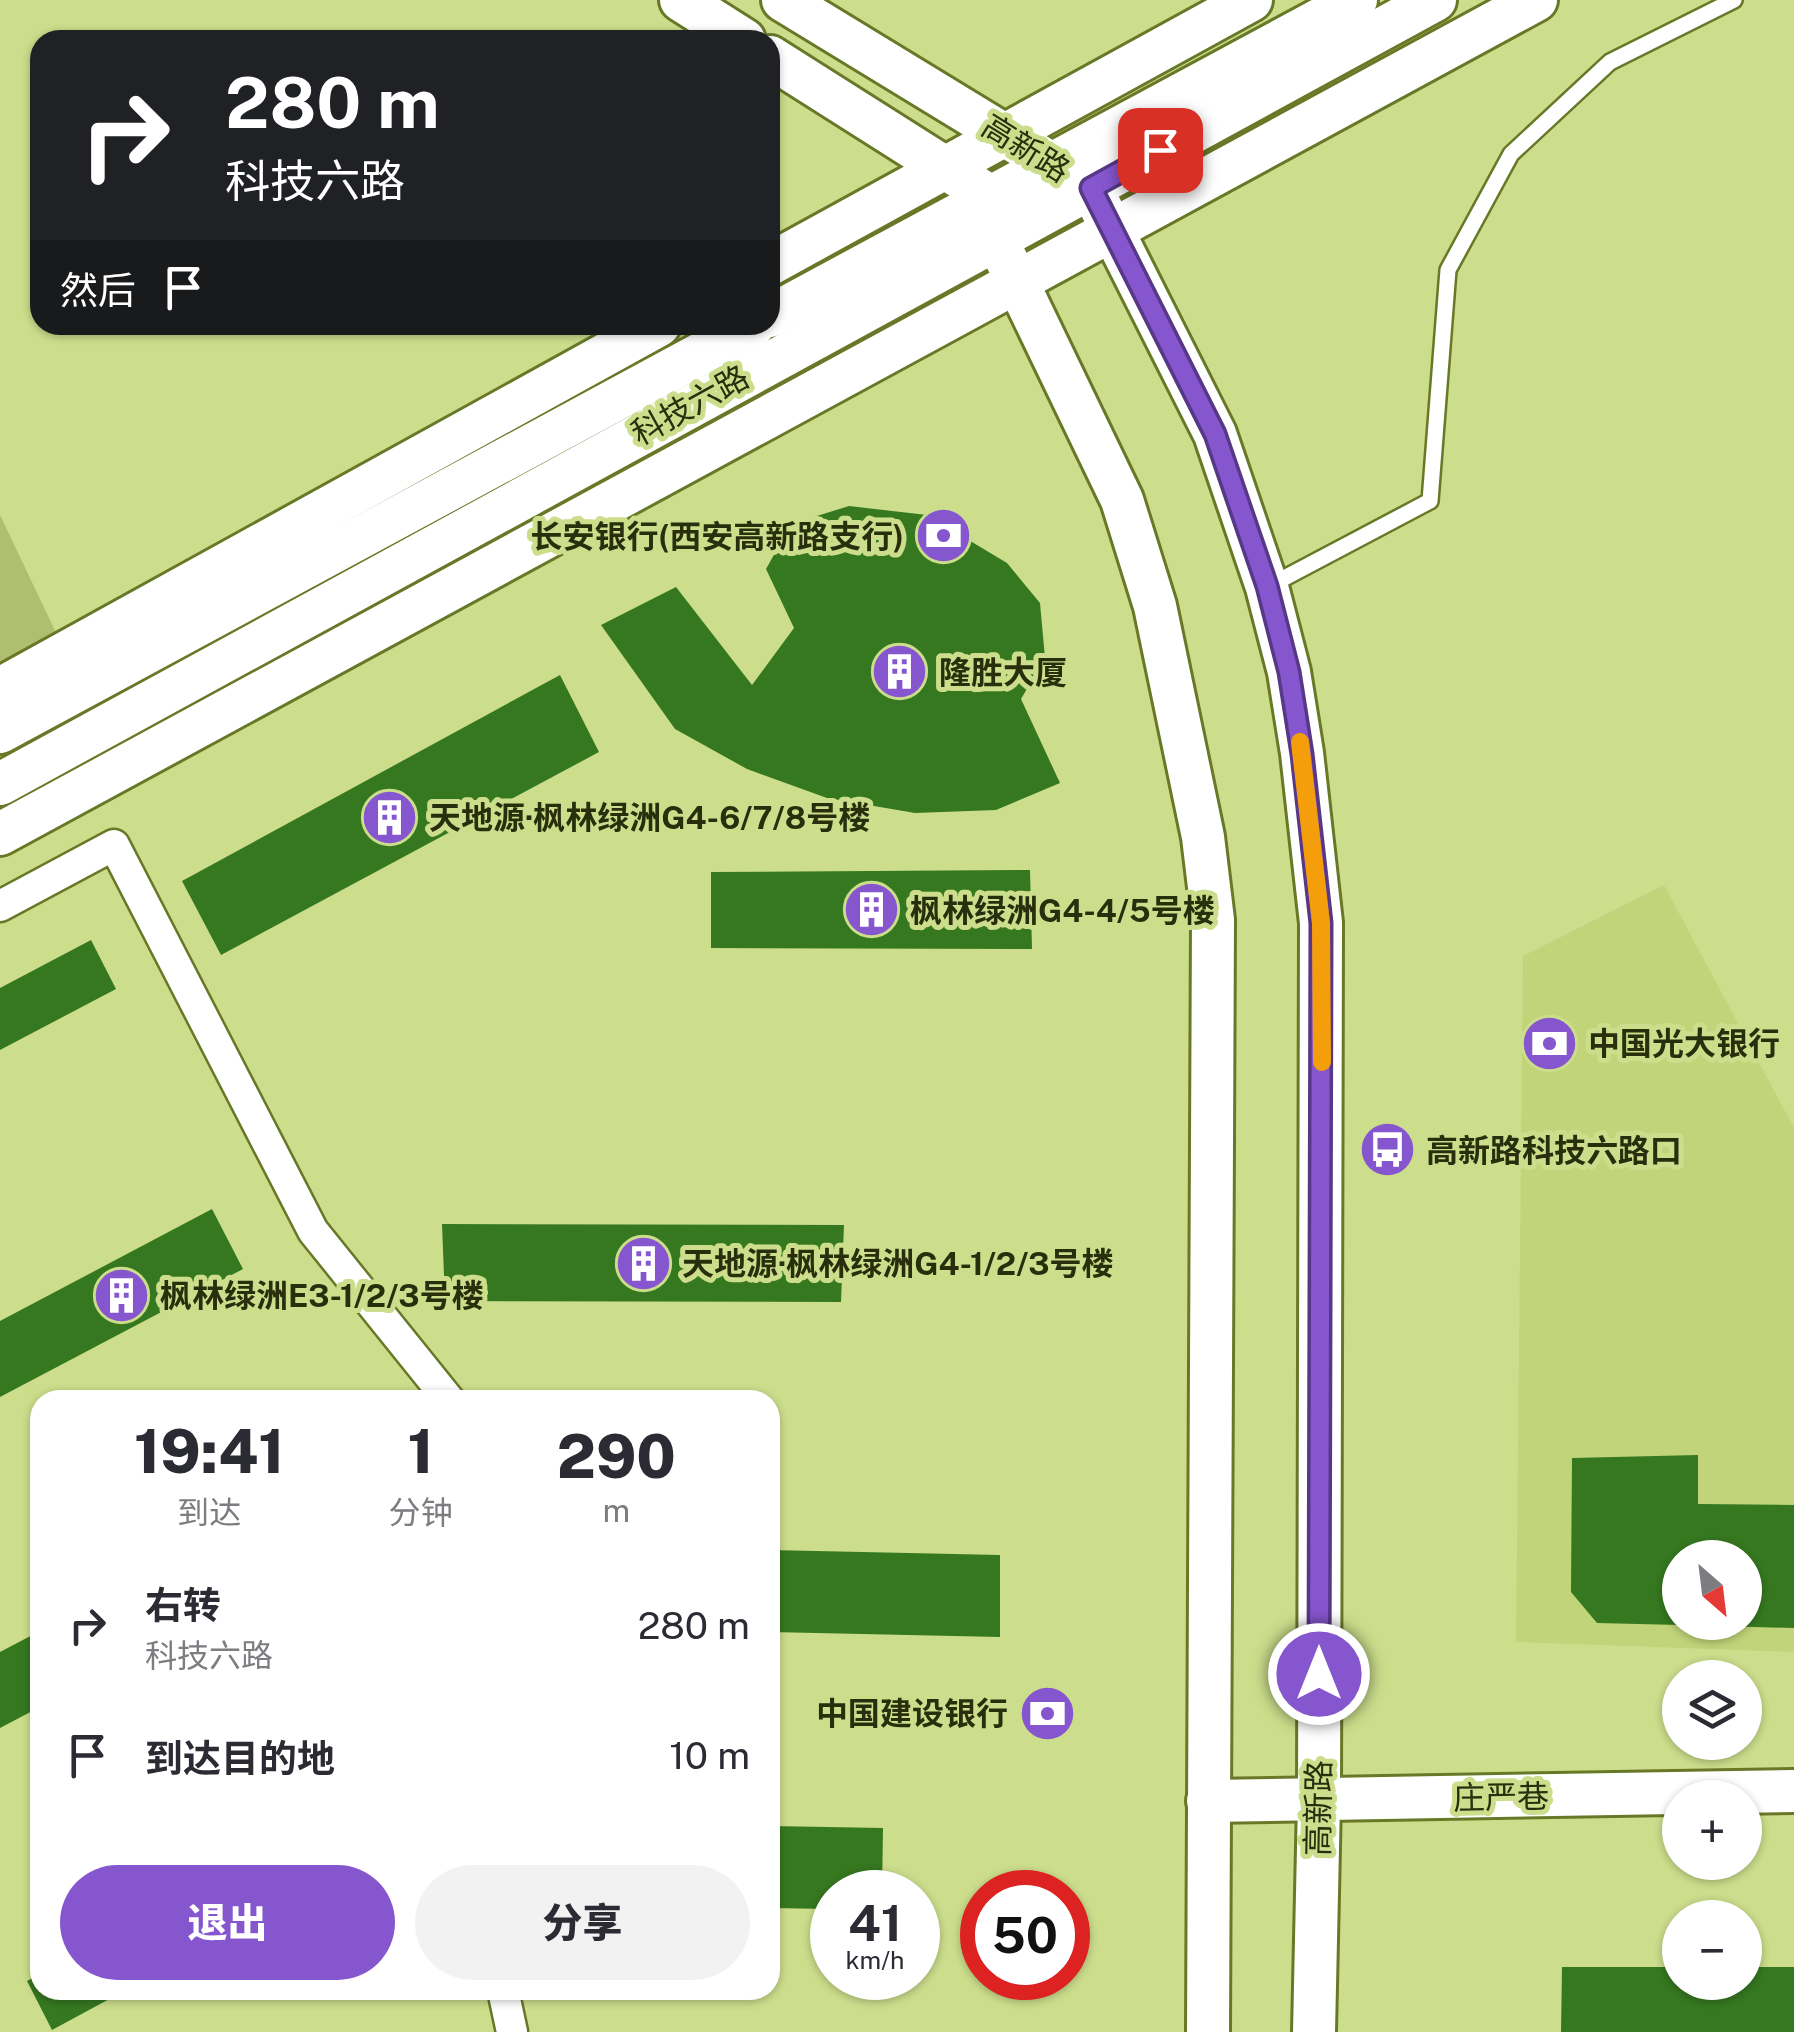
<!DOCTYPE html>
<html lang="zh">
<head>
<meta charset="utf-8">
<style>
  :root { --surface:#fff; --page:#f2f2f3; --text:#2b2b33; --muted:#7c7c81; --accent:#8656cf }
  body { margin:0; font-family:"Public Sans","Noto Sans SC",sans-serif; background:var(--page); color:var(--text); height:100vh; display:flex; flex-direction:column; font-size:38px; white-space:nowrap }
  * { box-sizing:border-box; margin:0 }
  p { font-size:32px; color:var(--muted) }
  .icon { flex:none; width:55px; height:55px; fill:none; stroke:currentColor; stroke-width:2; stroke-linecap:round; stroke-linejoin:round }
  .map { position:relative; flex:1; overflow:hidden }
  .drawer { position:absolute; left:30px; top:1390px; width:750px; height:610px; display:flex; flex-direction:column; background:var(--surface); border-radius:30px; box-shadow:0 2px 8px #0004 }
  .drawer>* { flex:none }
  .banner { position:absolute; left:30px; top:30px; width:750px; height:305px; border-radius:30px; box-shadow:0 2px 8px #0004; background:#202124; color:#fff; overflow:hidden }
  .needle { width:65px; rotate:152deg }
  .fabs { position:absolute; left:1662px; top:1540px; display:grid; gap:20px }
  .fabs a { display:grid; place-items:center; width:100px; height:100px; border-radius:50%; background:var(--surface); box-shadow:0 2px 8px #0004; font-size:50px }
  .speed { position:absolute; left:810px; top:1870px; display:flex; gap:20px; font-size:50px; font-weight:700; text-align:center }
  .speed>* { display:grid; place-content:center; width:130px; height:130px; border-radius:50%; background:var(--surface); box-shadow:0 2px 8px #0004; line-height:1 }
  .speed small { font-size:25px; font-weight:400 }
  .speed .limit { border:15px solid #d22; background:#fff; color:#111 }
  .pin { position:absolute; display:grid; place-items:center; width:85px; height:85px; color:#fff; margin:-42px; border-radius:20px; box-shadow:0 5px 15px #0006 }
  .me { position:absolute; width:110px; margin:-55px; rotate:0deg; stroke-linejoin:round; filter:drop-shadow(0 0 8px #0008) }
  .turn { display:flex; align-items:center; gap:35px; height:210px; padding:0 30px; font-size:45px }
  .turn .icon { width:130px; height:130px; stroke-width:2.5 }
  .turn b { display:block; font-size:70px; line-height:85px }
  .then { display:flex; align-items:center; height:95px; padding:0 30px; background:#0003; gap:20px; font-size:38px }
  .eta { display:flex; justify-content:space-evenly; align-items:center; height:170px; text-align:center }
  .eta b { font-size:60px; font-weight:800; line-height:70px }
  .button { display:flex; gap:20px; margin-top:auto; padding:20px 30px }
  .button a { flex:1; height:115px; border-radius:60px; background:var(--accent); color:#fff; font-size:40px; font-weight:800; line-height:115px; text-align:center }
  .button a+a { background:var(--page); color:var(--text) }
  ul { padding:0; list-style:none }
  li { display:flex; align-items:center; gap:30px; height:130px; padding:0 30px }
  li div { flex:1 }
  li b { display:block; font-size:38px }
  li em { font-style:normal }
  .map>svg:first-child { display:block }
  .built { fill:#c1d47a; fill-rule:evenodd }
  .green { fill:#aebf70 }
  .building { fill:#367820 }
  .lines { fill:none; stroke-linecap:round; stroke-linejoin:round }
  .lane-casing { stroke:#697827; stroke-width:20 }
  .street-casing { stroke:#697827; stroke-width:35 }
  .secondary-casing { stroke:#697827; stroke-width:48 }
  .lane { stroke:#fff; stroke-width:15 }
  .street { stroke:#fff; stroke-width:30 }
  .secondary { stroke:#fff; stroke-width:42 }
  .route-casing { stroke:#573887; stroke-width:25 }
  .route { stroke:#8656cf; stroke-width:18 }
  .slow { stroke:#f59e0b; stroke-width:18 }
  .labels { text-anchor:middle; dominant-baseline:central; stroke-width:10; stroke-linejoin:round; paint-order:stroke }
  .street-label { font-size:32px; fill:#292f0d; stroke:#ccde8c }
  .poi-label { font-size:32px; font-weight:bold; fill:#292f0d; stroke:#ccde8c; text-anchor:start }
</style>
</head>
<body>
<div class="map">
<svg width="1794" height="2032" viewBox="0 0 1794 2032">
  <rect width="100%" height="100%" fill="#ccde8c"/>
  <!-- built -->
  <path class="built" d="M1664 885 1794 1128V1652L1516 1642 1523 956ZM1680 1558H1745V1622H1680Z"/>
  <!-- green -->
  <polygon class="green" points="0,515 59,639 0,671"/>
  <!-- building -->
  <g class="building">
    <polygon points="849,506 927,515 1007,563 1040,603 1045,658 1021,699 1060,783 996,810 915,813 827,798 747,769 675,729 601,625 676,587 752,685 794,628 766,569 791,524"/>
    <polygon points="560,675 599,752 221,955 182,881"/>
    <polygon points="1030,870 1032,949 711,948 711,872"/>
    <polygon points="91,940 116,989 0,1050 0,988"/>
    <polygon points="212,1209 243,1269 0,1397 0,1321"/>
    <polygon points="442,1224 844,1225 841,1302 445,1301"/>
    <polygon points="1698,1455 1698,1504 1794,1505 1794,1628 1719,1626 1745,1622 1745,1558 1680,1558 1680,1625 1597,1623 1571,1592 1572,1458"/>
    <polygon points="770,1550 1000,1555 1000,1637 770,1632"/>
    <polygon points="40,1631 40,1707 0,1728 0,1652"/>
    <polygon points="770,1826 883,1828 882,1892 832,1892 832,1909 770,1908"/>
    <polygon points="1562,1967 1680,1967 1680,1982 1745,1982 1745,1967 1794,1967 1794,2032 1561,2032"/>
    <polygon points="40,1974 40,1990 126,1990 52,2030 27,1981"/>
  </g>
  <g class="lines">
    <defs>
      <polyline id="lane" points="1271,585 1430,501 1448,270 1511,154 1610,62 1734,0"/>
      <g id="street">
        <polyline points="0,906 114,845 313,1231 449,1400"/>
        <polyline points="503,1990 512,2032"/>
      </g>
      <g id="secondary">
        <polyline points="681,0 744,40"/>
        <polyline points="783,0 1091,188 1215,434 1267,587 1289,672 1302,753 1321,923 1319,1801 1314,2032"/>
        <polyline points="770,57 991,197 996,238 1122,500 1155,606 1203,837 1213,920 1208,2032"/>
        <polyline points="770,264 1251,0"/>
        <polyline points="770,316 1356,0"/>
        <polyline points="0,689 659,325"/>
        <polyline points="0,732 754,325"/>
        <polyline points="0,784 1435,0"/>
        <polyline points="0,834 1536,0"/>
        <polyline points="1208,1801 1794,1791"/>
      </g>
    </defs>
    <!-- lane casing -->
    <use href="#lane" class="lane-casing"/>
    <!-- street casing -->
    <use href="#street" class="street-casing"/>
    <!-- secondary casing -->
    <use href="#secondary" class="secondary-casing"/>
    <!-- lane -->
    <use href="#lane" class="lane"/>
    <!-- street -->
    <use href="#street" class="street"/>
    <!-- secondary -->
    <use href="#secondary" class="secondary"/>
  </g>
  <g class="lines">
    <defs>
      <polyline id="route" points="1160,150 1091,188 1215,434 1267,586 1289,672 1302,754 1321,923 1319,1674"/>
    </defs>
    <!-- route casing -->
    <use href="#route" class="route-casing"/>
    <!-- route -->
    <use href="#route" class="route"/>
    <!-- slow -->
    <polyline class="slow" points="1300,742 1321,923 1322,1062"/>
  </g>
  <!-- icons -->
  <defs>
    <symbol id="bank-disc" viewBox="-11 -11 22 22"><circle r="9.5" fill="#8656cf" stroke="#ccde8c"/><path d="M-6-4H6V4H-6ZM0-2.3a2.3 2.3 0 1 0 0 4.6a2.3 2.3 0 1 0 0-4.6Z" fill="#fff"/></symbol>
    <symbol id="building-disc" viewBox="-11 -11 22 22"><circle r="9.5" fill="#8656cf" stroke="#ccde8c"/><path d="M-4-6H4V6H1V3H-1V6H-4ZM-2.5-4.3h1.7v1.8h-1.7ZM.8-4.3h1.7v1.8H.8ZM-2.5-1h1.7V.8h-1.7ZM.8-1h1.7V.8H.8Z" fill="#fff"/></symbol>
    <symbol id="bus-disc" viewBox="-11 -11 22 22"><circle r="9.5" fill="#8656cf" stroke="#ccde8c"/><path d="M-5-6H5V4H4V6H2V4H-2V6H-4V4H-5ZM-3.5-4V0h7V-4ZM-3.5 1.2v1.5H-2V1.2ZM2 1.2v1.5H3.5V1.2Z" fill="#fff"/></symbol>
  </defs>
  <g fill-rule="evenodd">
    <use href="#bank-disc" x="912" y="504" width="63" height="63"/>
    <use href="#building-disc" x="868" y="640" width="63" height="63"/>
    <use href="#building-disc" x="358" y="786" width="63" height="63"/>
    <use href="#building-disc" x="840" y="878" width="63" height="63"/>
    <use href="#bank-disc" x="1518" y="1012" width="63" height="63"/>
    <use href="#bus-disc" x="1356" y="1118" width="63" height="63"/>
    <use href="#building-disc" x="612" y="1232" width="63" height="63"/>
    <use href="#building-disc" x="90" y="1264" width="63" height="63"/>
    <use href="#bank-disc" x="1016" y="1682" width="63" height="63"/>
  </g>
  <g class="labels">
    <!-- street labels -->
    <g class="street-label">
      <text transform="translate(1026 148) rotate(32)">高新路</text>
      <text transform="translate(690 405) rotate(-29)">科技六路</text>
      <text transform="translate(1501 1797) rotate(-1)">庄严巷</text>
      <text transform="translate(1318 1808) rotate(-89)">高新路</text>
    </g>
    <!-- poi labels -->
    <g class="poi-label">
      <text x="904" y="536" text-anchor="end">长安银行(西安高新路支行)</text>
      <text x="939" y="672">隆胜大厦</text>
      <text x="429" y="817">天地源·枫林绿洲G4-6/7/8号楼</text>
      <text x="910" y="910">枫林绿洲G4-4/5号楼</text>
      <text x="1588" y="1043">中国光大银行</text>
      <text x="1426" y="1150">高新路科技六路口</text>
      <text x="682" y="1263">天地源·枫林绿洲G4-1/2/3号楼</text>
      <text x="160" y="1295">枫林绿洲E3-1/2/3号楼</text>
      <text x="1008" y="1713" text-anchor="end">中国建设银行</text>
    </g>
  </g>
</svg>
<div class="fabs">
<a><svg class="needle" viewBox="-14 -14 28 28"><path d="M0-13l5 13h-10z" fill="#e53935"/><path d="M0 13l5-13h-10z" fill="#7c7c81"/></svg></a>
<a><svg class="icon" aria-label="layers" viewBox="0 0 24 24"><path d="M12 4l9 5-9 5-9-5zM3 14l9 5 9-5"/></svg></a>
<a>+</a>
<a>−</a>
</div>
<div class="speed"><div>41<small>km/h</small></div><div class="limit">50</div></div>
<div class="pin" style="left:1160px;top:150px;background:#d93025"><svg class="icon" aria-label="arrive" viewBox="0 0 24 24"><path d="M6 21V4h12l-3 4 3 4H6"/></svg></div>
<svg class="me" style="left:1319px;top:1674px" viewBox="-20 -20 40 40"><circle r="17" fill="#8656cf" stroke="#fff" stroke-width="3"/><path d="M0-11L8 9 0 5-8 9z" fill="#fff"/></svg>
<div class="banner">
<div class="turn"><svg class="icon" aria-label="right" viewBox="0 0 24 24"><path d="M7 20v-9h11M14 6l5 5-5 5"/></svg><div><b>280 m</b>科技六路</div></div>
<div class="then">然后<svg class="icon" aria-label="arrive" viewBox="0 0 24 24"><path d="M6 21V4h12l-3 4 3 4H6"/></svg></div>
</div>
<section class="drawer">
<div class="eta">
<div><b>19:41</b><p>到达</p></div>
<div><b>1</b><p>分钟</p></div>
<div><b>290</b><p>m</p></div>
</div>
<ul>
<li><svg class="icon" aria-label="right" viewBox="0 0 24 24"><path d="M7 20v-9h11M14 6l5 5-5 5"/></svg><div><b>右转</b><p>科技六路</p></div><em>280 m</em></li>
<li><svg class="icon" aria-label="arrive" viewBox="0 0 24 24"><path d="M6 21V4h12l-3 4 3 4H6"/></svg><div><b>到达目的地</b></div><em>10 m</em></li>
</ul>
<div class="button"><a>退出</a><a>分享</a></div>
</section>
</div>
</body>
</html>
